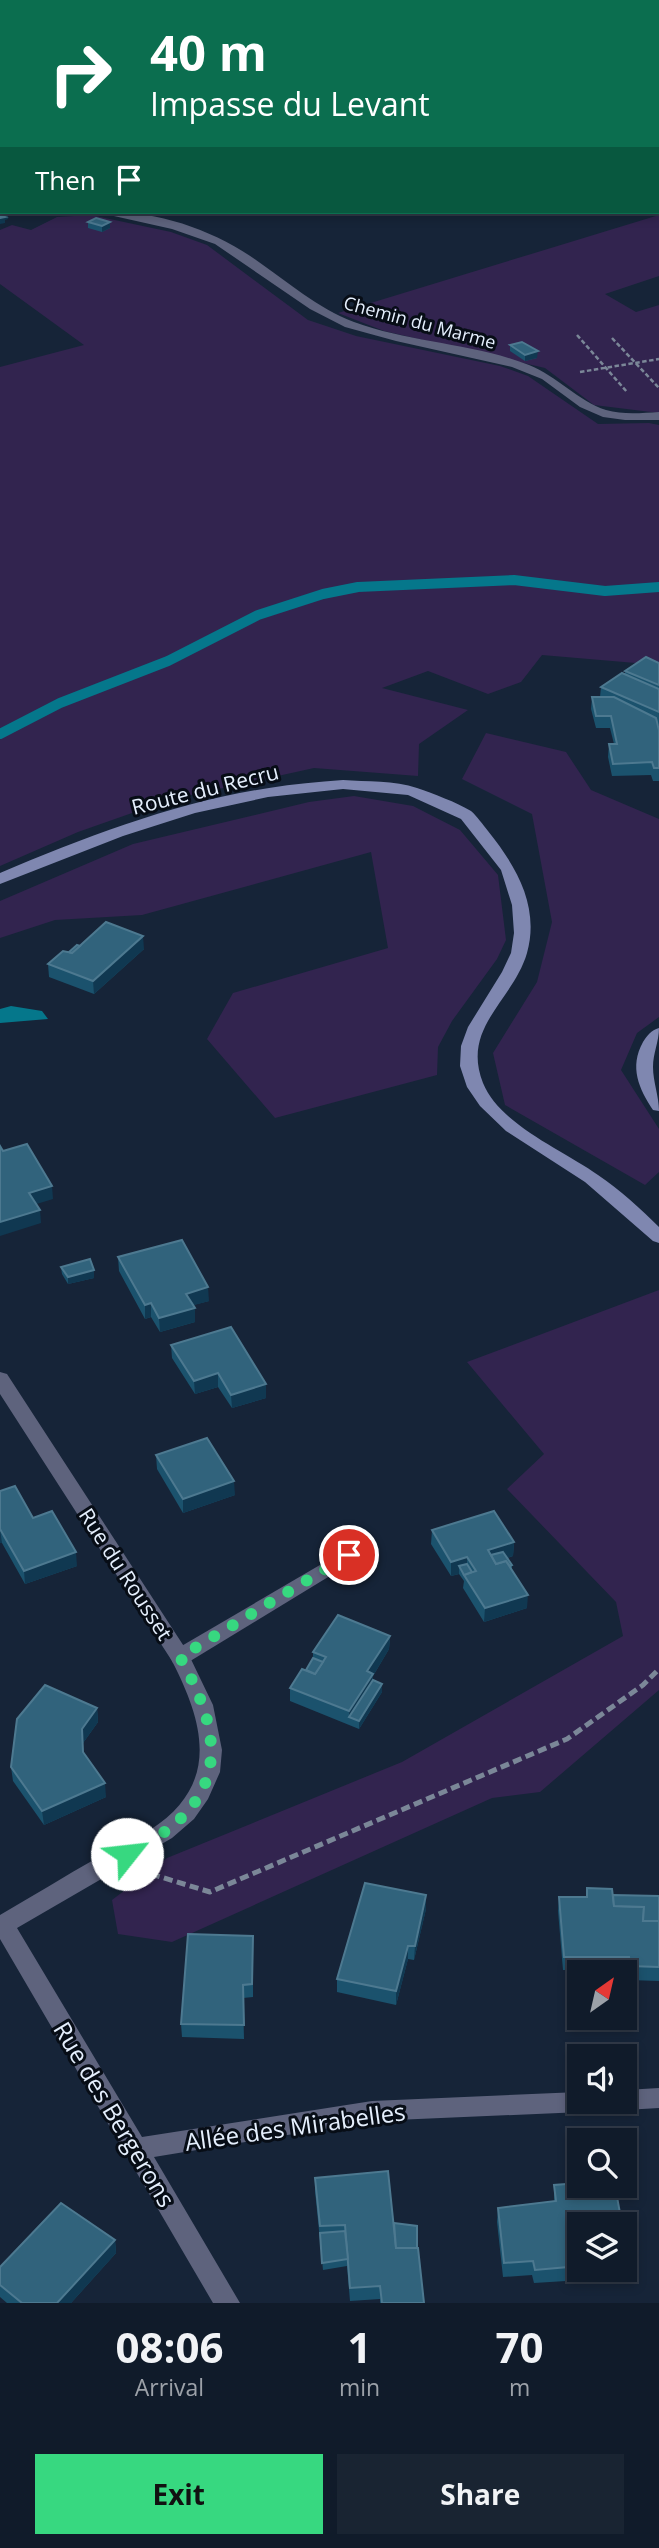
<!DOCTYPE html>
<html lang="en">
<head>
<meta charset="utf-8">
<style>
  :root { --surface:#101b2a; --page:#192432; --text:#f1f3f6; --muted:#9ca1a8; --line:#303947; --accent:#37d880 }
  body { margin:0; font-family:"Open Sans",sans-serif; background:var(--page); color:var(--text); height:100vh; display:flex; flex-direction:column; font-size:26px; white-space:nowrap }
  * { box-sizing:border-box; margin:0 }
  p { font-size:23px; color:var(--muted) }
  .icon { flex:none; width:38px; height:38px; fill:none; stroke:currentColor; stroke-width:2; stroke-linecap:round; stroke-linejoin:round }
  .map { position:relative; height:2303px; overflow:hidden }
  .panel { display:flex; flex-direction:column; background:var(--surface); flex:1 }
  .panel>* { flex:none }
  .top-card { position:absolute; left:0px; top:0px; width:660px; height:214px; box-shadow:0 4px 10px #0003,0 0 0 2px var(--line); background:#0b6e4f; color:#fff; overflow:hidden }
  .needle { width:46px; rotate:34deg }
  .buttons { position:absolute; left:567px; top:1960px; display:grid; gap:14px }
  .buttons a { display:grid; place-items:center; width:70px; height:70px; border-radius:0px; background:var(--surface); box-shadow:0 4px 10px #0003,0 0 0 2px var(--line); font-size:35px }
  .pin { position:absolute; display:grid; place-items:center; width:60px; height:60px; color:#fff; margin:-30px; border:4px solid #fff; border-radius:50%; box-shadow:0 2px 7px #0007 }
  .me { position:absolute; width:77px; margin:-38px; rotate:61deg; stroke-linejoin:round; filter:drop-shadow(0 0 5px #0008) }
  .turn { display:flex; align-items:center; gap:24px; height:147px; padding:0 35px; font-size:32px }
  .turn .icon { width:91px; height:91px; stroke-width:2.5 }
  .turn b { display:block; font-size:49px; line-height:60px }
  .then { display:flex; align-items:center; height:66px; padding:0 35px; background:#0003; gap:14px; font-size:26px }
  .eta { display:flex; justify-content:space-evenly; align-items:center; height:119px; text-align:center }
  .eta b { font-size:42px; font-weight:700; line-height:49px }
  .action { display:flex; gap:14px; margin-top:auto; padding:14px 35px }
  .action a { flex:1; height:80px; border-radius:0px; background:var(--accent); color:#111; font-size:28px; font-weight:700; line-height:80px; text-align:center }
  .action a+a { background:var(--page); color:var(--text) }
  .map>svg:first-child { display:block }
  .green { fill:#32244f }
  .water { fill:#05778b }
  .lines { fill:none; stroke-linecap:round; stroke-linejoin:round }
  .stream { stroke:#05778b; stroke-width:10 }
  .path-far1 { stroke:#7b8798; stroke-width:2.5; stroke-dasharray:4.5 2.5; stroke-linecap:butt }
  .path { stroke:#7b8798; stroke-width:5; stroke-dasharray:9 4.5; stroke-linecap:butt }
  .lane { fill:#5e637d; fill-rule:evenodd }
  .street { fill:#5e637d; fill-rule:evenodd }
  .secondary { fill:#7f87b0; fill-rule:evenodd }
  .wall { fill:#1b526d }
  .shaded-wall { fill:#103851 }
  .building { fill:#31637c; stroke:#4d7990; stroke-width:2 }
  .route { stroke:#37d880; stroke-width:12; stroke-dasharray:0 21.6 }
  .labels { text-anchor:middle; dominant-baseline:central; stroke-width:6; stroke-linejoin:round; paint-order:stroke }
  .far-street-label { font-size:18px; fill:#e5effd; stroke:#070d16 }
  .street-label { font-size:21px; fill:#e5effd; stroke:#070d16 }
  .near-street-label { font-size:24px; fill:#e5effd; stroke:#070d16 }
</style>
</head>
<body>
<div class="map">
<svg width="659" height="2303" viewBox="0 0 659 2303">
  <rect width="100%" height="100%" fill="#162438"/>
  <!-- green -->
  <g class="green">
    <polygon points="0,0 451,0 454,2 2,2 2,86"/>
    <polygon points="91,215 171,232 207,245 308,320 356,336 500,366 528,376 598,424 649,423 659,425 659,665 542,655 521,682 488,694 428,671 382,688 468,710 419,744 418,776 314,768 169,800 78,832 0,866 0,367 84,345 0,284 0,230 12,225 31,230 57,217"/>
    <polygon points="659,215 659,276 605,294 636,312 659,305 659,413 594,405 545,368 384,331 338,313"/>
    <polygon points="486,733 566,752 591,790 659,819 659,1017 637,1033 621,1070 659,1129 659,1172 645,1185 505,1105 493,1053 537,982 552,922 532,814 462,779"/>
    <polygon points="354,796 413,806 460,830 498,875 506,940 497,959 452,1021 438,1047 437,1075 275,1118 207,1039 233,993 388,948 371,852 142,915 55,920 0,938 0,901 133,844 309,802"/>
    <polygon points="659,1290 659,1690 540,1792 492,1798 172,1942 118,1934 112,1900 167,1858 402,1762 623,1636 616,1602 507,1489 544,1454 467,1362"/>
  </g>
  <!-- water -->
  <polygon class="water" points="11,1006 42,1011 48,1019 0,1023 0,1009"/>
  <g class="lines">
    <!-- stream -->
    <polyline class="stream" points="0,734 60,703 168,661 258,615 323,594 358,587 514,580 605,591 659,587"/>
    <!-- path-far1 -->
    <g class="path-far1">
      <polyline points="218,2 230,0"/>
      <polyline points="577,335 627,392"/>
      <polyline points="612,338 659,388"/>
      <polyline points="580,372 659,359"/>
    </g>
    <!-- path -->
    <polyline class="path" points="151,1874 210,1892 567,1739 643,1685 659,1669"/>
    <!-- lane -->
    <polygon class="lane" points="349,1548 356,1550 359,1555 356,1560 187,1663 180,1665 173,1663 170,1657 173,1651"/>
    <!-- street -->
    <g class="street">
      <rect x="0" y="193" width="2" height="7"/>
      <path d="M96 212C152 209 211 228 256 260 288 282 317 308 354 322 411 343 473 343 529 365 557 376 578 401 606 410 623 415 642 413 659 412V420H625L603 417 580 407 542 379 512 367 396 341 345 327 310 309 215 244 172 229Z"/>
      <path d="M0 1372 7 1374 187 1651 213 1705 222 1750 220 1772 208 1799 194 1819 172 1838 17 1928 142 2137 372 2101 579 2092V2102H594L590 2109 582 2112 372 2121 154 2157 240 2303H213L0 1939V1915C33 1896 65 1876 97 1858 114 1848 133 1841 150 1830 220 1785 205 1725 172 1661L0 1394Z"/>
      <polygon points="659,2088 659,2108 625,2110 617,2107 614,2102 625,2102 625,2090"/>
    </g>
    <!-- secondary -->
    <g class="secondary">
      <path d="M343 780C366 782 395 780 417 788 434 794 456 802 471 811 477 816 483 825 488 831 516 866 540 906 527 953 513 1001 461 1027 483 1083 500 1125 563 1150 598 1175 620 1190 640 1208 659 1227V1243L653 1241 585 1182 506 1131 480 1106 467 1087 460 1066 461 1046 468 1027 502 972 511 953 514 933 512 905 501 870 461 819 408 795 343 789 268 797 195 813 123 836 0 884V873C86 837 176 802 269 788 293 784 318 782 343 780Z"/>
      <path d="M659 1028C659 1042 653 1053 653 1067 653 1082 659 1096 659 1111L653 1110C639 1089 629 1067 643 1042 647 1036 651 1030 659 1028Z"/>
    </g>
  </g>
  <!-- wall -->
  <g class="wall">
    <polygon points="639,0 659,0 659,1 640,2"/>
    <polygon points="88,222 110,222 110,228 102,232 88,228"/>
    <polygon points="510,345 537,358 525,361 510,351"/>
    <polygon points="659,663 659,725 658,725 659,730 659,781 653,781 651,775 612,776 608,757 609,744 614,744 610,728 596,728 591,709 592,697 600,697 601,687 625,674 625,671"/>
    <polygon points="80,946 144,949 94,994 49,977 48,964"/>
    <polygon points="118,1257 209,1301 193,1305 195,1322 160,1332 151,1317 145,1319 119,1271"/>
    <polygon points="61,1267 94,1270 94,1278 68,1284 62,1274"/>
    <polygon points="171,1345 266,1384 266,1398 232,1408 218,1387 195,1394 172,1358"/>
    <polygon points="156,1455 235,1495 183,1513 157,1469"/>
    <polygon points="0,1491 33,1518 77,1566 25,1584 2,1543 0,1543"/>
    <polygon points="432,1530 514,1542 513,1556 507,1558 512,1565 512,1569 527,1608 484,1622 463,1588 464,1581 459,1574 451,1576 431,1544"/>
    <polygon points="390,1636 389,1649 373,1676 373,1680 382,1684 382,1692 359,1729 290,1701 290,1688 306,1670 313,1658 313,1652"/>
    <polygon points="97,1708 98,1722 83,1743 83,1753 106,1797 44,1825 13,1781 11,1767"/>
    <polygon points="587,1888 613,1895 659,1896 659,1981 629,1980 627,1971 563,1970 558,1911 559,1897 587,1897"/>
    <polygon points="426,1895 426,1909 414,1960 408,1959 396,2005 337,1992 337,1979"/>
    <polygon points="253,1936 253,1997 243,1998 244,2039 182,2037 181,2024"/>
    <polygon points="315,2178 393,2223 417,2248 424,2303 380,2303 380,2299 350,2301 347,2266 323,2270 315,2191"/>
    <polygon points="554,2185 579,2224 579,2270 586,2270 567,2272 566,2281 534,2283 532,2275 503,2277 497,2222 498,2208 554,2202"/>
    <polygon points="115,2240 116,2253 71,2303 7,2303 0,2297 0,2267"/>
  </g>
  <!-- shaded-wall -->
  <g class="shaded-wall">
    <polygon points="5,212 23,212 8,216 8,219 5,220 5,223 0,224 0,218"/>
    <polygon points="110,222 110,228 102,232 102,226"/>
    <polygon points="538,351 537,358 525,361 525,355"/>
    <polygon points="143,936 144,949 94,994 93,981"/>
    <polygon points="52,1186 53,1199 30,1206 29,1193"/>
    <polygon points="40,1210 41,1223 0,1236 0,1222"/>
    <polygon points="94,1270 94,1278 68,1284 68,1277"/>
    <polygon points="208,1287 209,1301 187,1307 186,1294"/>
    <polygon points="151,1303 151,1317 145,1319 145,1305"/>
    <polygon points="195,1308 195,1322 160,1332 159,1318"/>
    <polygon points="218,1373 218,1387 195,1394 194,1381"/>
    <polygon points="266,1384 266,1398 232,1408 231,1395"/>
    <polygon points="234,1481 235,1495 183,1513 183,1499"/>
    <polygon points="0,1529 2,1543 0,1543"/>
    <polygon points="514,1542 513,1556 491,1563 488,1550"/>
    <polygon points="76,1552 77,1566 25,1584 24,1571"/>
    <polygon points="467,1557 467,1571 459,1566 459,1574 451,1576 451,1562"/>
    <polygon points="528,1595 527,1608 484,1622 485,1608"/>
    <polygon points="390,1636 389,1649 373,1676 372,1688 349,1717 349,1711 367,1671"/>
    <polygon points="382,1684 382,1692 359,1729 359,1721"/>
    <polygon points="97,1708 98,1722 83,1743 84,1765 82,1729"/>
    <polygon points="105,1783 106,1797 44,1825 42,1811"/>
    <polygon points="426,1895 426,1909 414,1960 415,1946"/>
    <polygon points="408,1946 408,1959 396,2005 396,1991"/>
    <polygon points="115,2240 116,2253 71,2303 57,2303"/>
  </g>
  <!-- building -->
  <g class="building">
    <polygon points="0,199 2,199 2,212 8,213 2,216 5,217 0,218"/>
    <polygon points="96,218 110,222 102,226 88,222"/>
    <polygon points="522,342 538,351 525,355 510,345"/>
    <polygon points="646,657 659,663 659,685 625,671"/>
    <polygon points="622,673 659,689 659,712 601,687"/>
    <polygon points="592,697 614,697 656,718 659,730 659,768 654,768 652,762 613,764 609,744 617,744 611,716 596,716"/>
    <polygon points="106,922 143,936 93,981 48,964 63,951 72,953"/>
    <polygon points="77,945 80,946 72,953 69,952"/>
    <polygon points="27,1144 52,1186 29,1193 40,1210 0,1222 0,1146 3,1151"/>
    <polygon points="182,1240 208,1287 186,1294 195,1308 159,1318 151,1303 145,1305 118,1257"/>
    <polygon points="90,1259 94,1270 68,1277 61,1267"/>
    <polygon points="231,1327 266,1384 231,1395 218,1373 194,1381 171,1345"/>
    <polygon points="207,1438 234,1481 183,1499 156,1455"/>
    <polygon points="15,1486 33,1518 52,1511 76,1552 24,1571 0,1529 0,1491"/>
    <polygon points="494,1511 514,1542 488,1550 496,1564 506,1561 528,1595 485,1608 464,1575 476,1571 467,1557 451,1562 432,1530"/>
    <polygon points="503,1552 512,1565 510,1566 506,1561 496,1564 491,1555"/>
    <polygon points="467,1564 472,1572 464,1575 459,1566"/>
    <polygon points="338,1615 390,1636 367,1671 373,1674 349,1711 290,1688 302,1669 315,1674 326,1657 313,1652"/>
    <polygon points="313,1658 323,1662 315,1674 306,1670"/>
    <polygon points="373,1680 382,1684 359,1721 349,1717"/>
    <polygon points="45,1685 97,1708 82,1729 83,1752 105,1783 42,1811 11,1767 17,1719"/>
    <polygon points="365,1883 426,1895 415,1946 408,1946 396,1991 337,1979"/>
    <polygon points="587,1888 612,1889 614,1906 644,1907 643,1921 659,1921 659,1967 630,1966 629,1957 564,1957 559,1897 587,1897"/>
    <polygon points="613,1895 659,1896 659,1921 643,1921 644,1907 614,1906"/>
    <polygon points="188,1934 253,1936 252,1984 243,1985 244,2025 181,2024"/>
    <polygon points="388,2171 396,2248 418,2248 424,2303 382,2303 380,2286 350,2288 345,2225 320,2226 315,2178"/>
    <polygon points="579,2183 579,2186 615,2186 622,2224 579,2224 579,2257 569,2259 568,2267 535,2270 533,2261 504,2263 498,2208 556,2201 554,2185"/>
    <polygon points="61,2203 115,2240 57,2303 22,2303 0,2285 0,2267"/>
    <polygon points="394,2223 417,2226 417,2248 396,2248"/>
    <polygon points="345,2231 348,2259 322,2263 320,2233"/>
  </g>
  <g class="lines">
    <!-- route -->
    <path class="route" d="M127 1854C225 1806 230 1746 180 1657L349 1555"/>
  </g>
  <g class="labels">
    <!-- far-street labels -->
    <g class="far-street-label">
      <text transform="translate(420 322) rotate(15)">Chemin du Marme</text>
    </g>
    <!-- street labels -->
    <g class="street-label">
      <text transform="translate(205 789) rotate(-14)">Route du Recru</text>
      <text transform="translate(126 1574) rotate(57)">Rue du Rousset</text>
    </g>
    <!-- near-street labels -->
    <g class="near-street-label">
      <text transform="translate(115 2114) rotate(59)">Rue des Bergerons</text>
      <text transform="translate(295 2126) rotate(-8)">Allée des Mirabelles</text>
    </g>
  </g>
</svg>
<div class="buttons">
<a><svg class="needle" viewBox="-14 -14 28 28"><path d="M0-13l5 13h-10z" fill="#e53935"/><path d="M0 13l5-13h-10z" fill="#9ca1a8"/></svg></a>
<a><svg class="icon" aria-label="sound" viewBox="0 0 24 24"><path d="M4 9h4l5-4v14l-5-4H4zM17 9q2 3 0 6"/></svg></a>
<a><svg class="icon" aria-label="search" viewBox="0 0 24 24"><circle cx="10" cy="10" r="6"/><path d="M15 15l6 6"/></svg></a>
<a><svg class="icon" aria-label="layers" viewBox="0 0 24 24"><path d="M12 4l9 5-9 5-9-5zM3 14l9 5 9-5"/></svg></a>
</div>
<div class="pin" style="left:349px;top:1555px;background:#d93025"><svg class="icon" aria-label="arrive" viewBox="0 0 24 24"><path d="M6 21V4h12l-3 4 3 4H6"/></svg></div>
<svg class="me" style="left:127px;top:1854px" viewBox="-20 -20 40 40"><circle r="19" fill="#fff"/><path d="M0-13L10 11 0 6-10 11z" fill="#37d880"/></svg>
<div class="top-card">
<div class="turn"><svg class="icon" aria-label="right" viewBox="0 0 24 24"><path d="M7 20v-9h11M14 6l5 5-5 5"/></svg><div><b>40 m</b>Impasse du Levant</div></div>
<div class="then">Then<svg class="icon" aria-label="arrive" viewBox="0 0 24 24"><path d="M6 21V4h12l-3 4 3 4H6"/></svg></div>
</div>
</div>
<section class="panel">
<div class="eta">
<div><b>08:06</b><p>Arrival</p></div>
<div><b>1</b><p>min</p></div>
<div><b>70</b><p>m</p></div>
</div>
<div class="action"><a>Exit</a><a>Share</a></div>
</section>
</body>
</html>
